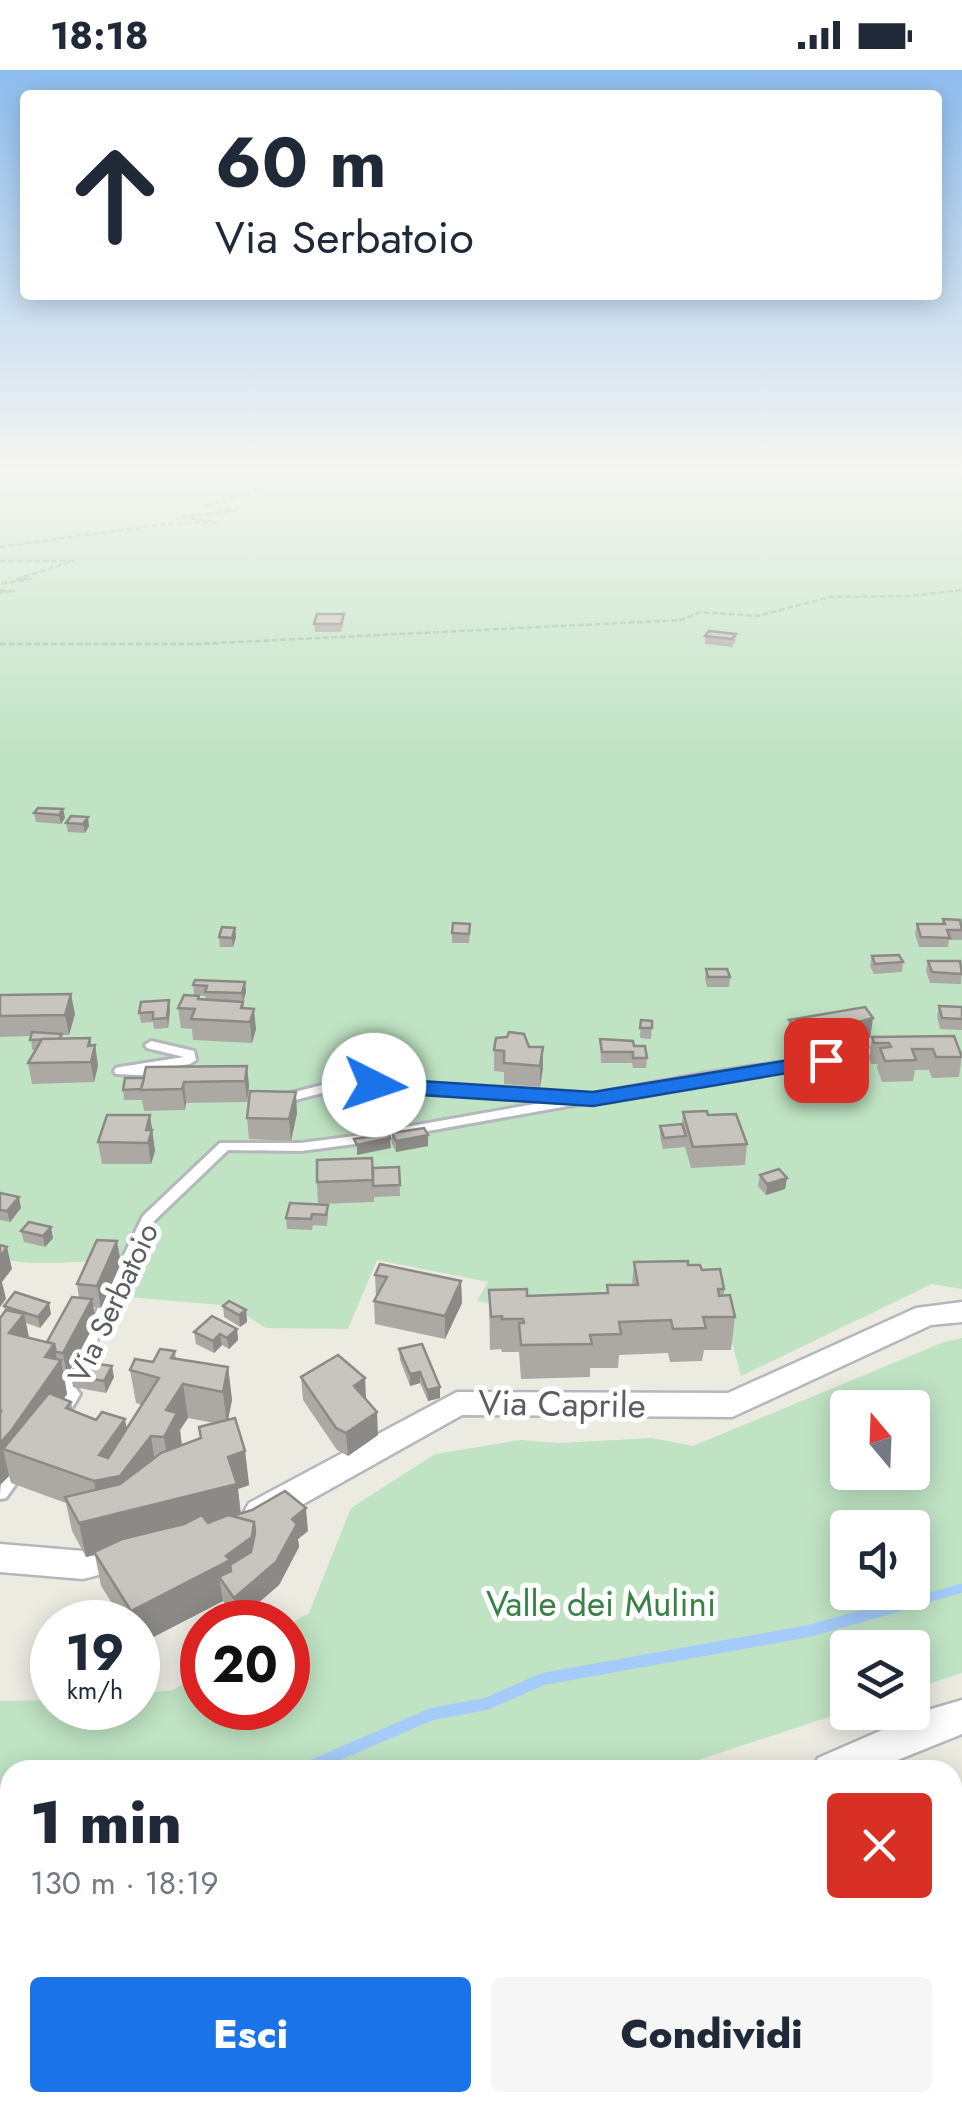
<!DOCTYPE html>
<html lang="it">
<head>
<meta charset="utf-8">
<style>
  :root { --surface:#fff; --page:#f6f6f7; --text:#1f2937; --muted:#747a83; --accent:#1a73e8 }
  body { margin:0; font-family:Jost,sans-serif; background:var(--page); color:var(--text); height:100vh; display:flex; flex-direction:column; font-size:38px; white-space:nowrap }
  * { box-sizing:border-box; margin:0 }
  p { font-size:32px; color:var(--muted) }
  .icon { flex:none; width:55px; height:55px; fill:none; stroke:currentColor; stroke-width:2; stroke-linecap:round; stroke-linejoin:round }
  .map { position:relative; flex:1; overflow:hidden }
  .drawer { position:absolute; left:0px; top:1690px; width:962px; height:352px; display:flex; flex-direction:column; background:var(--surface); border-radius:30px 30px 0 0; box-shadow:0 5px 25px #0003 }
  .drawer>* { flex:none }
  .hud { position:absolute; left:20px; top:20px; width:922px; height:210px; border-radius:10px; box-shadow:0 5px 25px #0003; background:#fff; color:var(--text); overflow:hidden }
  .needle { width:65px; rotate:341deg }
  .fabs { position:absolute; left:830px; top:1320px; display:grid; gap:20px }
  .fabs a { display:grid; place-items:center; width:100px; height:100px; border-radius:10px; background:var(--surface); box-shadow:0 5px 25px #0003; font-size:50px }
  .speed { position:absolute; left:30px; top:1530px; display:flex; gap:20px; font-size:50px; font-weight:700; text-align:center }
  .speed>* { display:grid; place-content:center; width:130px; height:130px; border-radius:50%; background:var(--surface); box-shadow:0 5px 25px #0003; line-height:1 }
  .speed small { font-size:25px; font-weight:400 }
  .speed .limit { border:15px solid #d22; background:#fff; color:#111 }
  .pin { position:absolute; display:grid; place-items:center; width:85px; height:85px; color:#fff; margin:-42px; border-radius:20px; box-shadow:0 5px 15px #0006 }
  .me { position:absolute; width:110px; margin:-55px; rotate:94deg; stroke-linejoin:round; filter:drop-shadow(0 0 8px #0008) }
  .turn { display:flex; align-items:center; gap:35px; height:210px; padding:0 30px; font-size:45px }
  .turn .icon { width:130px; height:130px; stroke-width:2.5 }
  .turn b { display:block; font-size:70px; line-height:85px }
  .round { display:grid; place-items:center; flex:none; width:105px; height:105px; border-radius:10px; background:var(--page) }
  .headline { display:flex; align-items:center; justify-content:space-between; height:170px; padding:0 30px }
  h1 { font-size:60px; font-weight:800; line-height:75px }
  .button { display:flex; gap:20px; margin-top:auto; padding:20px 30px }
  .button a { flex:1; height:115px; border-radius:10px; background:var(--accent); color:#fff; font-size:40px; font-weight:800; line-height:115px; text-align:center }
  .button a+a { background:var(--page); color:var(--text) }
  .status { display:flex; justify-content:space-between; align-items:center; height:70px; padding:0 50px; background:var(--surface); direction:ltr }
  .status svg { height:28px; fill:currentColor }
  .map>svg:first-child { display:block }
  .green { fill:#bfe3c3; fill-rule:evenodd }
  .lines { fill:none; stroke-linecap:round; stroke-linejoin:round }
  .stream-far1 { stroke:#a4cbfa; stroke-width:9 }
  .stream { stroke:#a4cbfa; stroke-width:12 }
  .service-casing { stroke:#b4b7bc; stroke-width:6 }
  .minor-casing { stroke:#b4b7bc; stroke-width:5 }
  .path { stroke:#99c3a9; stroke-width:2.5; stroke-dasharray:6 2.5; stroke-linecap:butt }
  .service { fill:#fff; fill-rule:evenodd }
  .minor { fill:#fff; fill-rule:evenodd }
  .wall { fill:#aca9a4; fill-rule:evenodd }
  .shaded-wall { fill:#8c8a86 }
  .building { fill:#c8c5bf; stroke:#8c8a86; stroke-width:2.5 }
  .route { fill:#1a73e8; stroke:#114b97; stroke-width:2.5 }
  .labels { text-anchor:middle; dominant-baseline:central; stroke-width:10; stroke-linejoin:round; paint-order:stroke }
  .street-label { font-size:30px; fill:#5a5d62; stroke:#fff }
  .near-street-label { font-size:35px; fill:#5a5d62; stroke:#fff }
  .near-park-label { font-size:35px; fill:#398145; stroke:#fff }
</style>
</head>
<body>
<div class="status"><b>18:18</b><svg viewBox="0 0 49 12"><path d="M0 12V9h3v3zM5 12V6h3v6zM10 12V3h3v9zM15 12V0h3v12zM26 1h20v11H26zM47 4h2v5h-2z"/></svg></div>
<div class="map">
<svg width="962" height="2041" viewBox="0 0 962 2041">
  <rect width="100%" height="100%" fill="#ecebe2"/>
  <!-- green -->
  <g class="green">
    <path d="M0 402H962V1219L932 1214 741 1306 717 1217 548 1246 477 1231 488 1212 377 1190 348 1259 266 1258 231 1236 118 1226 130 1191C90 1188 37 1199 0 1188Z"/>
    <path d="M962 1268V1603L913 1619 912 1578H848L847 1641 668 1700H10V2032L386 2033 383 2041H0V1631L52 1630V1638H138V1624L173 1620 202 1603V1638H288V1555L309 1543 351 1438 435 1384 521 1370 559 1373 651 1368 693 1376 944 1272ZM848 1338H912V1402H848ZM848 1458H912V1522H848Z"/>
  </g>
  <g class="lines">
    <!-- stream-far1 -->
    <polyline class="stream-far1" points="920,1530 962,1518"/>
    <!-- stream -->
    <g class="stream">
      <polyline points="302,1700 432,1644 486,1634 543,1609 809,1561 929,1527"/>
      <polyline points="0,1858 10,1856"/>
    </g>
    <defs>
      <g id="service">
        <polygon points="151,971 194,981 196,990 190,994 161,998 167,1002 161,1006 116,1004 114,1001 116,998 120,997 184,987 147,978 145,975"/>
        <path d="M885 977 889 978 891 981 889 984 708 1011 355 1074 301 1081 228 1080 154 1151 75 1317 80 1324C74 1335 66 1352 52 1348L50 1344 63 1324 59 1318 143 1146 220 1073H301L355 1066 552 1031 342 1018 283 1033 277 1029 279 1026 342 1010 565 1024 571 1028 708 1003Z"/>
        <path d="M20 1391 26 1393 28 1397 6 1428 0 1429C0 1413 3 1397 20 1391Z"/>
      </g>
      <g id="minor">
        <polygon points="962,1232 962,1252 931,1255 732,1347 462,1345 273,1451 261,1455 249,1451 244,1442 249,1433 457,1322 728,1323 916,1238"/>
        <polygon points="128,1470 140,1474 145,1484 140,1494 83,1509 0,1502 0,1474 83,1481"/>
        <polygon points="962,1630 962,1664 873,1700 813,1700 818,1688 928,1640"/>
        <polygon points="536,2032 582,2032 583,2041 537,2041"/>
      </g>
    </defs>
    <!-- service casing -->
    <use href="#service" class="service-casing"/>
    <!-- minor casing -->
    <use href="#minor" class="minor-casing"/>
    <!-- path -->
    <g class="path">
      <polyline points="0,477 166,454 216,452 180,446 236,441 206,436 256,421 254,413 265,402"/>
      <polyline points="0,491 73,491 17,509 31,509 0,514"/>
      <polyline points="0,521 14,521 0,523"/>
      <polyline points="0,574 198,574 681,550 700,542 757,546 830,527 912,526 962,520"/>
    </g>
    <!-- service -->
    <use href="#service" class="service"/>
    <!-- minor -->
    <use href="#minor" class="minor"/>
  </g>
  <!-- wall -->
  <g class="wall">
    <polygon points="344,552 341,562 315,562 314,554"/>
    <polygon points="736,564 735,572 732,577 705,574 705,566"/>
    <polygon points="63,739 65,748 61,754 36,752 34,743"/>
    <polygon points="71,746 89,756 85,763 68,762 66,753"/>
    <polygon points="943,849 962,855 962,870 949,870 948,877 919,877 915,864 917,854 942,854"/>
    <polygon points="235,858 236,867 233,877 220,877 219,867"/>
    <polygon points="452,863 470,863 469,873 452,873"/>
    <polygon points="872,886 903,892 902,902 874,904 870,896"/>
    <polygon points="928,891 962,900 961,914 930,913 926,901"/>
    <polygon points="706,899 730,907 729,917 707,917 705,909"/>
    <polygon points="245,912 246,922 243,932 244,938 256,959 252,973 193,970 192,959 181,958 178,938 199,926 199,929 206,930 205,926 194,925 193,915"/>
    <polygon points="169,930 170,941 168,958 154,959 153,952 141,953 139,943"/>
    <polygon points="939,936 962,937 962,960 940,959 937,946"/>
    <polygon points="75,944 69,965 62,965 63,969 90,968 91,975 95,975 98,996 94,1012 32,1014 28,993 35,980 32,980 31,966 0,967 0,946"/>
    <polygon points="873,948 870,968 799,987 786,970 789,950"/>
    <polygon points="641,950 652,951 651,969 640,968"/>
    <polygon points="872,967 962,985 959,1007 932,1008 929,1000 915,1000 913,1011 882,1012 877,998 878,994 871,994 869,987"/>
    <polygon points="600,969 634,976 647,988 646,998 633,998 632,993 601,993"/>
    <polygon points="529,977 543,998 540,1017 504,1014 504,1002 494,1001 494,980"/>
    <polygon points="247,996 249,1016 247,1032 186,1033 185,1040 144,1041 142,1030 124,1030 123,1020 144,1008"/>
    <polygon points="683,1042 708,1045 747,1074 745,1095 691,1098 685,1077 663,1079 660,1066 660,1056 682,1054"/>
    <polygon points="297,1043 291,1071 249,1069 247,1048"/>
    <polygon points="150,1045 155,1081 151,1094 102,1094 98,1072"/>
    <polygon points="392,1063 428,1076 396,1082 392,1074"/>
    <polygon points="399,1097 400,1126 374,1127 374,1132 318,1134 317,1112 373,1099"/>
    <polygon points="760,1105 787,1108 785,1119 766,1125 758,1116"/>
    <polygon points="0,1123 21,1138 10,1152 0,1150"/>
    <polygon points="328,1135 328,1146 327,1156 313,1155 312,1160 287,1159 286,1148"/>
    <polygon points="21,1161 53,1168 45,1177 24,1172"/>
    <polygon points="634,1192 688,1195 702,1200 724,1219 724,1226 735,1247 731,1280 704,1280 702,1291 670,1292 668,1283 619,1285 618,1298 590,1298 590,1307 521,1309 519,1282 502,1282 501,1279 490,1280 489,1220 527,1226 607,1223 607,1215 632,1215"/>
    <path d="M121 1193 101 1238 93 1237 96 1251 67 1306 64 1305 67 1324 63 1329 71 1332 73 1341 96 1350 127 1358 142 1335 136 1333 130 1300 153 1292 175 1281 176 1289 228 1297 232 1330 228 1349 245 1381 249 1415 238 1419 241 1444 308 1461 298 1469 299 1477 279 1515 237 1551 223 1531 138 1575V1552H124L101 1516 95 1485 86 1487 72 1461 66 1433 11 1413 9 1406 0 1415V1248L5 1241 4 1236 51 1244 40 1258 26 1253 29 1268 47 1272 79 1228 77 1214ZM188 1348 214 1353 200 1368 182 1375 180 1360Z"/>
    <polygon points="375,1205 461,1211 462,1233 445,1269 375,1254 374,1231 376,1227"/>
    <polygon points="223,1236 246,1240 247,1252 240,1257 224,1247"/>
    <polygon points="237,1259 238,1270 229,1279 222,1275 214,1283 196,1274 194,1262"/>
    <polygon points="399,1279 440,1328 428,1331 420,1313 410,1316 400,1290"/>
    <polygon points="71,1305 114,1307 106,1323 73,1317"/>
    <polygon points="301,1307 365,1308 366,1330 378,1365 348,1386 337,1380 303,1330"/>
  </g>
  <!-- shaded-wall -->
  <g class="shaded-wall">
    <polygon points="63,739 65,748 61,754 59,745"/>
    <polygon points="88,747 89,756 85,763 83,754"/>
    <polygon points="235,858 236,867 233,877 232,868"/>
    <polygon points="245,912 246,922 243,932 245,952 241,938 243,932 242,923"/>
    <polygon points="71,924 75,944 69,965 65,945"/>
    <polygon points="169,930 170,941 168,958 167,948"/>
    <polygon points="254,939 256,959 252,973 250,952"/>
    <polygon points="873,948 870,968 799,987 802,967"/>
    <polygon points="90,968 93,984 95,975 98,996 94,1012 88,976"/>
    <polygon points="543,977 543,998 540,1017 540,996"/>
    <polygon points="247,996 249,1016 247,1032 245,1011"/>
    <polygon points="184,1012 186,1033 185,1040 182,1019"/>
    <polygon points="296,1022 297,1043 291,1071 289,1049"/>
    <polygon points="150,1045 155,1081 151,1094 146,1060"/>
    <polygon points="428,1065 428,1076 396,1082 396,1071"/>
    <polygon points="390,1068 391,1078 357,1085 357,1075"/>
    <polygon points="787,1108 785,1119 766,1125 767,1114"/>
    <polygon points="19,1127 21,1138 10,1152 7,1141"/>
    <polygon points="51,1157 53,1168 45,1177 43,1166"/>
    <polygon points="117,1171 121,1193 101,1238 97,1216"/>
    <polygon points="7,1177 12,1199 2,1212 6,1229 0,1237 0,1187"/>
    <polygon points="461,1211 462,1233 445,1269 445,1246"/>
    <polygon points="92,1229 96,1251 67,1306 63,1283"/>
    <polygon points="49,1233 51,1244 40,1258 38,1247"/>
    <polygon points="246,1240 247,1252 240,1257 239,1245"/>
    <polygon points="24,1244 31,1277 9,1263"/>
    <polygon points="237,1259 238,1270 229,1279 227,1268"/>
    <polygon points="220,1264 222,1275 214,1283 213,1271"/>
    <polygon points="54,1274 58,1294 61,1290 67,1324 24,1387 16,1384 11,1361 45,1287"/>
    <polygon points="112,1296 114,1307 106,1323 104,1311"/>
    <polygon points="228,1297 232,1330 227,1355 223,1322"/>
    <polygon points="420,1302 420,1313 410,1316 410,1304"/>
    <polygon points="365,1308 366,1331 354,1316"/>
    <polygon points="183,1314 188,1348 180,1360 182,1377 169,1400 164,1367 166,1340"/>
    <polygon points="440,1317 440,1328 428,1331 427,1320"/>
    <polygon points="377,1342 378,1365 348,1386 346,1363"/>
    <polygon points="125,1349 131,1382 151,1366 156,1399 100,1445 94,1411 99,1385"/>
    <polygon points="11,1361 16,1384 3,1379 9,1406 0,1415 0,1373"/>
    <polygon points="245,1381 249,1415 238,1419 241,1448 86,1487 79,1453 228,1387"/>
    <polygon points="306,1438 308,1461 298,1469 299,1477 279,1515 237,1551 234,1528 292,1449"/>
    <polygon points="254,1452 258,1486 219,1507 223,1531 138,1575 138,1552 134,1552 131,1541 226,1486"/>
  </g>
  <!-- building -->
  <g class="building">
    <polygon points="317,544 344,544 341,554 314,554"/>
    <polygon points="709,561 736,564 732,569 705,566"/>
    <polygon points="38,738 63,739 59,745 34,743"/>
    <polygon points="71,746 88,747 83,754 66,753"/>
    <polygon points="943,849 960,850 962,860 947,860 950,868 921,867 917,854 945,854"/>
    <polygon points="453,853 470,854 469,864 452,863"/>
    <polygon points="222,857 235,858 232,868 219,867"/>
    <polygon points="899,885 903,892 875,894 872,886"/>
    <polygon points="928,891 960,891 962,904 932,902"/>
    <polygon points="706,899 727,899 730,907 708,907"/>
    <polygon points="195,910 245,912 242,923 205,922 207,916 193,915"/>
    <polygon points="71,924 65,945 0,946 0,925"/>
    <polygon points="184,925 199,926 198,929 243,932 241,938 254,939 250,952 191,949 195,939 178,938"/>
    <polygon points="169,930 167,948 153,949 153,942 139,943 141,932"/>
    <polygon points="939,936 962,937 962,949 942,948"/>
    <polygon points="865,937 873,948 802,967 789,950"/>
    <polygon points="641,950 652,951 652,958 640,958"/>
    <polygon points="32,962 62,964 59,969 30,970"/>
    <polygon points="509,962 524,964 529,977 543,977 540,996 504,993 504,981 494,980 496,968 507,967"/>
    <polygon points="954,966 962,987 936,987 933,979 912,979 916,990 885,991 880,978 891,977 889,973 874,973 872,967"/>
    <polygon points="90,968 88,976 95,975 91,992 28,993 42,969"/>
    <polygon points="600,969 633,971 634,976 645,976 647,988 633,988 633,982 602,982"/>
    <polygon points="247,996 245,1011 184,1012 182,1019 141,1020 146,997"/>
    <polygon points="125,1008 144,1008 141,1019 123,1020"/>
    <polygon points="250,1021 296,1022 289,1049 247,1048"/>
    <polygon points="707,1041 708,1045 736,1044 747,1074 693,1077 683,1042"/>
    <polygon points="107,1045 150,1045 146,1060 152,1060 148,1073 98,1072"/>
    <polygon points="682,1054 686,1066 664,1068 660,1056"/>
    <polygon points="424,1058 428,1065 396,1071 392,1063"/>
    <polygon points="389,1063 390,1068 357,1075 354,1069"/>
    <polygon points="372,1088 373,1110 317,1112 317,1090"/>
    <polygon points="399,1097 400,1115 373,1116 373,1098"/>
    <polygon points="779,1099 787,1108 767,1114 760,1105"/>
    <polygon points="0,1123 19,1127 7,1141 0,1140"/>
    <polygon points="290,1133 328,1135 326,1145 312,1144 311,1149 286,1148"/>
    <polygon points="29,1152 51,1157 43,1166 21,1161"/>
    <polygon points="97,1170 117,1171 97,1216 77,1214"/>
    <polygon points="0,1175 7,1177 0,1187"/>
    <polygon points="688,1191 688,1195 700,1195 702,1200 720,1199 724,1219 718,1219 719,1226 730,1225 735,1247 703,1247 706,1258 673,1259 671,1250 619,1252 621,1264 590,1265 592,1274 521,1275 519,1253 524,1253 523,1249 502,1249 502,1246 491,1247 489,1220 527,1219 527,1226 608,1223 607,1215 638,1215 634,1192"/>
    <polygon points="380,1194 461,1211 445,1246 374,1231 387,1207 375,1205"/>
    <polygon points="15,1222 49,1233 38,1247 4,1236"/>
    <polygon points="72,1227 92,1229 63,1283 56,1282 54,1274 47,1272"/>
    <polygon points="229,1231 246,1240 239,1245 223,1236"/>
    <polygon points="6,1240 24,1244 9,1263 54,1274 45,1287 61,1290 11,1361 0,1373 0,1343 1,1341 0,1341 0,1248"/>
    <polygon points="212,1246 237,1259 227,1268 220,1264 213,1271 194,1262"/>
    <polygon points="422,1274 440,1317 427,1320 420,1302 410,1304 399,1279"/>
    <polygon points="160,1279 175,1281 171,1288 228,1297 223,1322 183,1314 166,1340 177,1343 164,1367 151,1366 120,1406 94,1411 3,1379 49,1323 71,1332 66,1338 96,1350 102,1342 125,1349 99,1385 108,1388 159,1308 130,1300 135,1289 153,1292"/>
    <polygon points="338,1285 365,1308 354,1316 377,1342 346,1363 336,1358 301,1307"/>
    <polygon points="77,1291 112,1296 104,1311 71,1305"/>
    <polygon points="235,1348 245,1381 228,1387 237,1414 79,1453 65,1427 120,1414 161,1383 201,1368 199,1357"/>
    <polygon points="285,1421 306,1438 292,1449 297,1454 276,1492 234,1528 219,1507 231,1501 230,1495 251,1482 255,1463 254,1452 232,1446 252,1440"/>
    <polygon points="202,1445 208,1453 228,1445 254,1452 252,1467 226,1486 230,1490 131,1541 94,1482 122,1469 184,1454"/>
  </g>
  <!-- sky -->
  <linearGradient id="sky" x2="0" y2="1"><stop stop-color="#8dbdef"/><stop offset="0.58" stop-color="#f6f6f2"/><stop offset="1" stop-color="#f6f6f2" stop-opacity="0"/></linearGradient>
  <rect width="962" height="688" fill="url(#sky)"/>
  <!-- route -->
  <polygon class="route" points="826,984 837,990 834,995 593,1036 374,1022 363,1015 374,1008 593,1022"/>
  <g class="labels">
    <!-- street labels -->
    <g class="street-label">
      <text transform="translate(113 1233) rotate(-65)">Via Serbatoio</text>
    </g>
    <!-- near-street labels -->
    <g class="near-street-label">
      <text transform="translate(562 1334) rotate(1)">Via Caprile</text>
    </g>
    <!-- near-park labels -->
    <g class="near-park-label">
      <text x="601" y="1534">Valle dei Mulini</text>
    </g>
  </g>
</svg>
<div class="fabs">
<a><svg class="needle" viewBox="-14 -14 28 28"><path d="M0-13l5 13h-10z" fill="#e53935"/><path d="M0 13l5-13h-10z" fill="#747a83"/></svg></a>
<a><svg class="icon" aria-label="sound" viewBox="0 0 24 24"><path d="M4 9h4l5-4v14l-5-4H4zM17 9q2 3 0 6"/></svg></a>
<a><svg class="icon" aria-label="layers" viewBox="0 0 24 24"><path d="M12 4l9 5-9 5-9-5zM3 14l9 5 9-5"/></svg></a>
</div>
<div class="speed"><div>19<small>km/h</small></div><div class="limit">20</div></div>
<div class="pin" style="left:826px;top:990px;background:#d93025"><svg class="icon" aria-label="arrive" viewBox="0 0 24 24"><path d="M6 21V4h12l-3 4 3 4H6"/></svg></div>
<svg class="me" style="left:374px;top:1015px" viewBox="-20 -20 40 40"><circle r="19" fill="#fff"/><path d="M0-13L10 11 0 6-10 11z" fill="#1a73e8"/></svg>
<div class="hud">
<div class="turn"><svg class="icon" aria-label="ahead" viewBox="0 0 24 24"><path d="M12 20V5M6 11l6-6 6 6"/></svg><div><b>60 m</b>Via Serbatoio</div></div>
</div>
<section class="drawer">
<div class="headline"><div><h1>1 min</h1><p>130 m · 18:19</p></div><a class="round" style="background:#d93025;color:#fff"><svg class="icon" aria-label="close" viewBox="0 0 24 24"><path d="M6 6l12 12M18 6L6 18"/></svg></a></div>
<div class="button"><a>Esci</a><a>Condividi</a></div>
</section>
</div>
</body>
</html>
